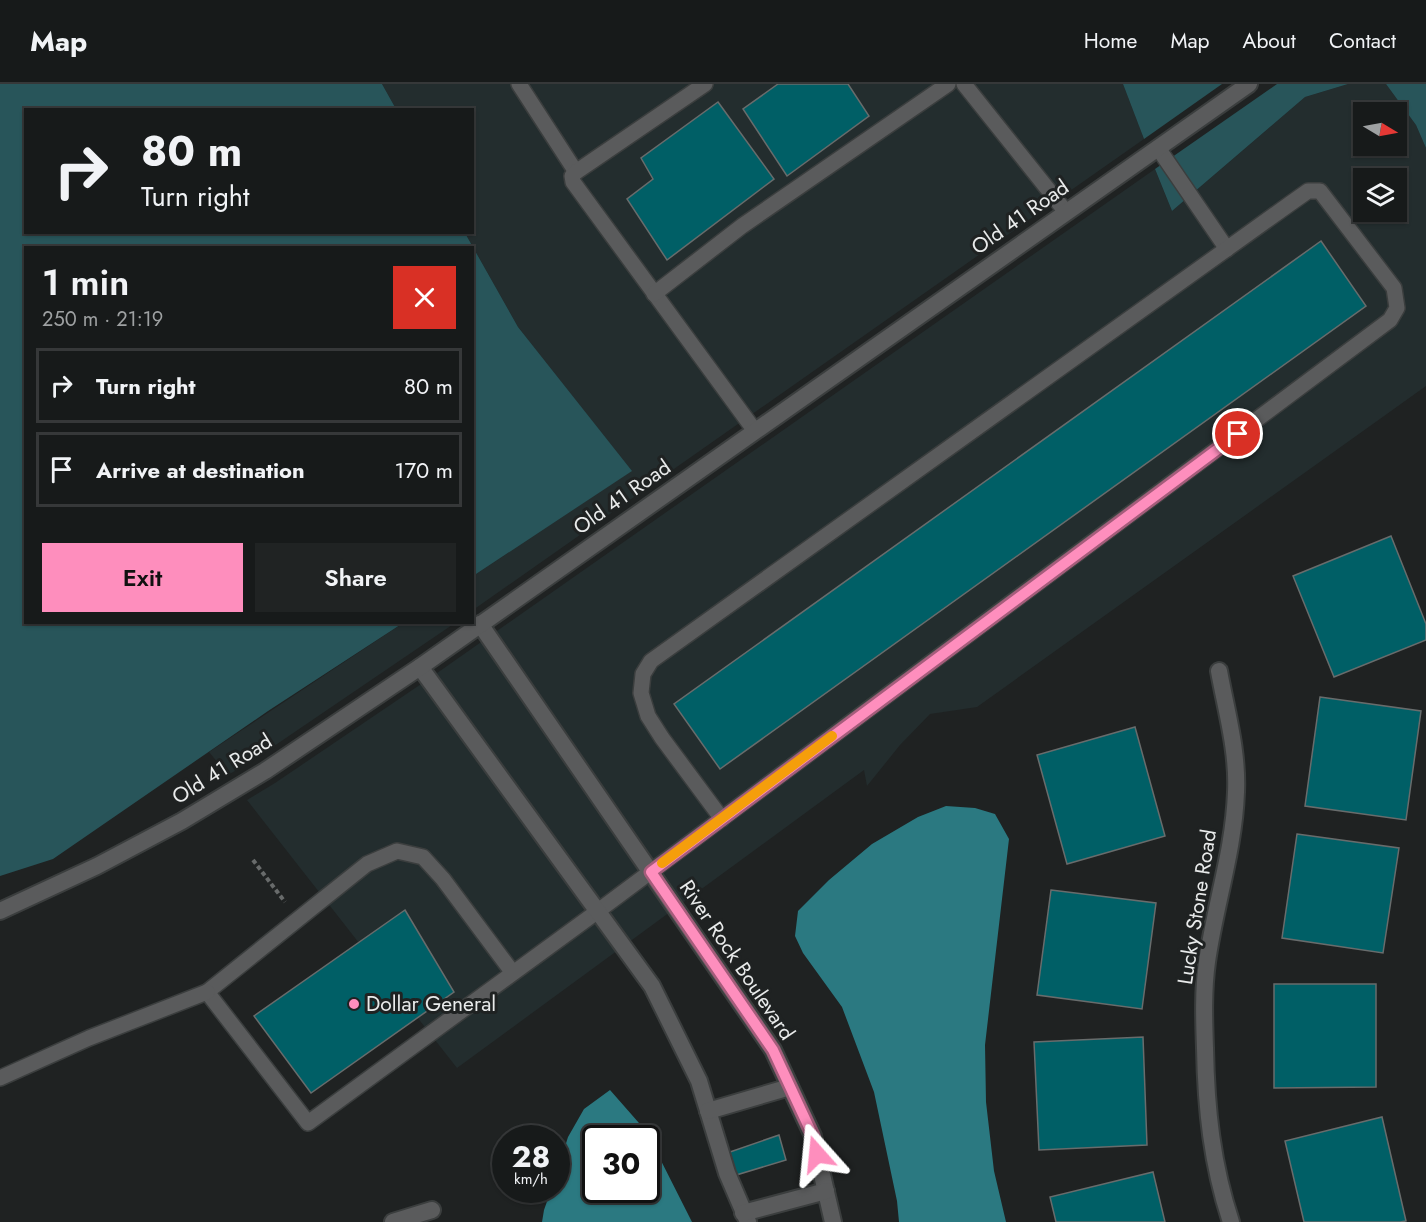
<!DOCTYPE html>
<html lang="en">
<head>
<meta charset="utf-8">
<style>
  :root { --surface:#171a1a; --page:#202323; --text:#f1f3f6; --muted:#9ea1a2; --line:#363839; --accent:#fe8ebd }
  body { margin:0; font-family:Jost,sans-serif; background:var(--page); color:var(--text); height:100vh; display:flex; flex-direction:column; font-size:22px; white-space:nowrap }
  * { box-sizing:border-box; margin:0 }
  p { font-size:20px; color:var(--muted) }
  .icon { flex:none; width:33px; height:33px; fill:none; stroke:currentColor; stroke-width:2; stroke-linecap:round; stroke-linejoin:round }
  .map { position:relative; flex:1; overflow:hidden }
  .sheet { position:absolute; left:24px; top:162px; width:450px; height:378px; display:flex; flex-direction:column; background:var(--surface); border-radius:0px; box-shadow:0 2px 4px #0004,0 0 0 2px var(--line) }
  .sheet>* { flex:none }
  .banner { position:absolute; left:24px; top:24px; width:450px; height:126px; border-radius:0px; box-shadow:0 2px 4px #0004,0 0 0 2px var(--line); background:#171a1a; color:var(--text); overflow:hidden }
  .needle { width:39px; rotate:100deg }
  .controls { position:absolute; left:1353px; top:18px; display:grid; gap:12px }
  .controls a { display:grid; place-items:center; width:54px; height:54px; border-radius:0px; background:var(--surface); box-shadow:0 2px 4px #0004,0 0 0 2px var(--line); font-size:30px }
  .speed { position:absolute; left:492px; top:1041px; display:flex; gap:12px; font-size:30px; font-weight:700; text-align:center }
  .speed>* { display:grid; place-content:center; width:78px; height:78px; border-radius:50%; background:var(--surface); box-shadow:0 2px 4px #0004,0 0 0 2px var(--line); line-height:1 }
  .speed small { font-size:15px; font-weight:400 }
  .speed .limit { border:3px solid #111; border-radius:9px; background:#fff; color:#111 }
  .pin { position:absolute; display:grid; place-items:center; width:51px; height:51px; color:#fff; margin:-26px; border:3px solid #fff; border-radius:50%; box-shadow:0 2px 6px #0007 }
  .me { position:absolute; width:66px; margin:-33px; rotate:342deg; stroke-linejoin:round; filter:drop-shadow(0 0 4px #0008) }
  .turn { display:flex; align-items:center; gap:21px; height:126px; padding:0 18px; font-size:27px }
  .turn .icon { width:78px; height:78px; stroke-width:2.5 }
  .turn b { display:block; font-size:42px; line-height:51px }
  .round { display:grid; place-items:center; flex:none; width:63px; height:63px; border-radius:0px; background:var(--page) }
  .overview { display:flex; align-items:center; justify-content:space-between; height:102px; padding:0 18px }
  h1 { font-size:36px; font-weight:600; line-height:45px }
  .cta { display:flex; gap:12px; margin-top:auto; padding:12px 18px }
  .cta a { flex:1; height:69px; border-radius:0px; background:var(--accent); color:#111; font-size:24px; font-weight:600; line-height:69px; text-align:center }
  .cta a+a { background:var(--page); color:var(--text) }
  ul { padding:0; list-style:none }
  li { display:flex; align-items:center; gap:18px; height:75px; margin:0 12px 9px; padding:0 6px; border:3px solid var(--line); border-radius:0px }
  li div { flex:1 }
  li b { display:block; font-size:22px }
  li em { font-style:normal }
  header { display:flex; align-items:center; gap:36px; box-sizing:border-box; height:84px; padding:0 30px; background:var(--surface); border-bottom:2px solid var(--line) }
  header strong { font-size:28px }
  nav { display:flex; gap:33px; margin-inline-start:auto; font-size:21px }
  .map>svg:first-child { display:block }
  .built { fill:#232d2e; fill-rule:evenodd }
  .forest { fill:#28555a }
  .water { fill:#2b7981; fill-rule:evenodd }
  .building { fill:#005f66; stroke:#686c6c; stroke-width:1.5 }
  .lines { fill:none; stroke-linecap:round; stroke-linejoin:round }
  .service-casing { stroke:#3b3e3e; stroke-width:18 }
  .minor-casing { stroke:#3b3e3e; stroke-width:20 }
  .tertiary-casing { stroke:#3b3e3e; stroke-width:20 }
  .path { stroke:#686b6b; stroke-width:4; stroke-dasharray:4.5 3; stroke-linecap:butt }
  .service { stroke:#5a5b5c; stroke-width:15 }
  .minor { stroke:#5a5b5c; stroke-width:16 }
  .tertiary { stroke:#5a5b5c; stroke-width:16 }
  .route-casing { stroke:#a55c7b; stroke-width:15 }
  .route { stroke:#fe8ebd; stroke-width:10 }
  .slow { stroke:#f59e0b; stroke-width:10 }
  .poi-dot { fill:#fe8ebd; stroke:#1f2222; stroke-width:2 }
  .labels { text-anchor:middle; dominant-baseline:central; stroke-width:6; stroke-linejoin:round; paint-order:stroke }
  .street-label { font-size:21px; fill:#e9ebeb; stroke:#1f2222 }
  .poi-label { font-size:21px; fill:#e9ebeb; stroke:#1f2222; text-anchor:start }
</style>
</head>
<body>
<header>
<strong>Map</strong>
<nav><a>Home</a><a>Map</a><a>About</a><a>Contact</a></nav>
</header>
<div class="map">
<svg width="1426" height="1138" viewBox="0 0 1426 1138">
  <rect width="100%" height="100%" fill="#1f2222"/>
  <!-- built -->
  <g class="built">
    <polygon points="382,0 1123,0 1144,55 473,526 473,492 631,387 518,243 465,149 472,148 472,26 396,25"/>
    <path d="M1348 0H1386L1416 41 1426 64V302L977 623 930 630 900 661 867 702 864 686 457 984 247 716 275 699 430 594 1155 85 1172 127 1305 13ZM1364 28H1396V62H1364ZM1364 94H1396V128H1364Z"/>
    <polygon points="403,539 455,539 255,675 228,691 209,668"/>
  </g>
  <!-- forest -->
  <g class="forest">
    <polygon points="0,0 382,0 396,25 26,26 26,148 465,149 518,243 632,387 473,492 472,164 26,164 26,538 403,539 268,627 53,775 0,792"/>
    <polygon points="1123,0 1222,0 1144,55"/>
    <polygon points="1277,0 1348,0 1305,13 1172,127 1155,85"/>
    <polygon points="1386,0 1426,0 1426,64 1416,41"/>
  </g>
  <!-- water -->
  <g class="water">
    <polygon points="946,722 975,724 995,730 1009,755 985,961 986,1018 994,1087 1006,1138 899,1138 897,1117 874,1008 842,923 803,869 795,852 798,827 829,796 872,760 918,733"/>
    <path d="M610 1006 646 1047 692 1138H542L544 1126 551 1106H556L557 1088 568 1053 584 1025ZM596 1054H646V1106H596Z"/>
  </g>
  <!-- building -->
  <g class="building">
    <polygon points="778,0 848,0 869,32 787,92 743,25"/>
    <polygon points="718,18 774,95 667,176 627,115 653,95 641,74"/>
    <polygon points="1321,157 1366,222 720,685 674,620"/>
    <polygon points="1391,452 1426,540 1426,556 1334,593 1293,492"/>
    <polygon points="1320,613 1421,627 1406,736 1305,722"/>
    <polygon points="1135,643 1165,752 1067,780 1037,671"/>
    <polygon points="1297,750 1399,764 1383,869 1282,854"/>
    <polygon points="1051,806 1156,819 1142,925 1037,911"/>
    <polygon points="405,826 454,908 311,1009 254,932"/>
    <polygon points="1274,900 1376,900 1376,1003 1274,1004"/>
    <polygon points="1143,953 1147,1061 1039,1066 1034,958"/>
    <polygon points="1382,1033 1406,1137 1400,1138 1304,1138 1285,1057"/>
    <polygon points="779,1051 786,1076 733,1092 727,1069"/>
    <polygon points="1153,1088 1165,1138 1056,1138 1050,1113"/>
  </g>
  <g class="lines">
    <defs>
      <g id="service">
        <polyline points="519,0 576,88"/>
        <polyline points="705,0 576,88 572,92 573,98 755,347"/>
        <polyline points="964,0 1066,128"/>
        <polyline points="1158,64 1227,165"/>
        <polyline points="654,210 742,142 948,0"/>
        <path d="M513 889 443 795 423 773 397 767 367 780 207 908 308 1039C404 968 501 898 598 827L1390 236 1397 224 1394 204 1320 107H1308L1291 119 651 577 643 590 641 609 648 632 662 654 722 735"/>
        <polyline points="0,994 89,954 207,908"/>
      </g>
      <g id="minor">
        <polyline points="480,540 773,966 813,1052 833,1138"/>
        <polyline points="420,583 652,902 699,997 727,1089 748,1138"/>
        <path d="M1219 587C1226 626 1238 667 1236 708 1234 766 1215 821 1207 878 1203 906 1204 936 1205 964 1206 1024 1212 1081 1231 1138"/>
        <polyline points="708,1027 790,1003"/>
        <polyline points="743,1129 826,1107"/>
        <polyline points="393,1138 432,1126"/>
      </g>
      <polyline id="tertiary" points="0,827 97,782 182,737 265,687 420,583 1249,0"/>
    </defs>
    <!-- service casing -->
    <use href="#service" class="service-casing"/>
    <!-- minor casing -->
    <use href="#minor" class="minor-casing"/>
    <!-- tertiary casing -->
    <use href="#tertiary" class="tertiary-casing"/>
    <!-- path -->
    <polyline class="path" points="253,776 285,818"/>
    <!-- service -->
    <use href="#service" class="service"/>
    <!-- minor -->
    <use href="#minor" class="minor"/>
    <!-- tertiary -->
    <use href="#tertiary" class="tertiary"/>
  </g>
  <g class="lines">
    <defs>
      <polyline id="route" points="817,1070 813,1052 773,966 651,788 1238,350"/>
    </defs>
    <!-- route casing -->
    <use href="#route" class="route-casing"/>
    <!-- route -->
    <use href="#route" class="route"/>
    <!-- slow -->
    <polyline class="slow" points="662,779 832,652"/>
  </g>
  <!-- markers -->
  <circle class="poi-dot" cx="354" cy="920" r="6"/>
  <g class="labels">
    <!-- street labels -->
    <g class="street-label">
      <text transform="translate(1020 133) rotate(-35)">Old 41 Road</text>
      <text transform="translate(622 413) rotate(-35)">Old 41 Road</text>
      <text transform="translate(222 685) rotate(-32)">Old 41 Road</text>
      <text transform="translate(1197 823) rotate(-81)">Lucky Stone Road</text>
      <text transform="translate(737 876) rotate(56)">River Rock Boulevard</text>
    </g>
    <!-- poi labels -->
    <g class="poi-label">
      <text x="366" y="920">Dollar General</text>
    </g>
  </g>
</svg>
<div class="controls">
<a><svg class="needle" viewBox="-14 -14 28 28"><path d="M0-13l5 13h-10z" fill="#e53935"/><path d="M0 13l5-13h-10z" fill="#9ea1a2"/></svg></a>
<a><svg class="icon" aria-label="layers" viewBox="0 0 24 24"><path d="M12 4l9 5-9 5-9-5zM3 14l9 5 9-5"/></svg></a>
</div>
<div class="speed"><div>28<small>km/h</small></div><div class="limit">30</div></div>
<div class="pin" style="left:1238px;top:350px;background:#d93025"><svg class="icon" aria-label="arrive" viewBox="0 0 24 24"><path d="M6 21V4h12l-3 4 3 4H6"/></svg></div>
<svg class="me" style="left:817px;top:1070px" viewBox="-20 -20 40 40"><path d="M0-17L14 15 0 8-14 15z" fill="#fe8ebd" stroke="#fff" stroke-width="4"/></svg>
<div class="banner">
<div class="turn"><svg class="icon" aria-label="right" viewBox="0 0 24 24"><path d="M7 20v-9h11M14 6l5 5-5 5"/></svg><div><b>80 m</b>Turn right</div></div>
</div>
<section class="sheet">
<div class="overview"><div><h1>1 min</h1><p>250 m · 21:19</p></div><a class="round" style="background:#d93025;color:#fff"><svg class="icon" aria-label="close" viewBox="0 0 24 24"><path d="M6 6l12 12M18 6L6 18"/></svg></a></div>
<ul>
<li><svg class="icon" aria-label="right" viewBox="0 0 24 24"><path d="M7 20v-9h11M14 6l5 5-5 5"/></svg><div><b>Turn right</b></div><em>80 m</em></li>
<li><svg class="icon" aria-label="arrive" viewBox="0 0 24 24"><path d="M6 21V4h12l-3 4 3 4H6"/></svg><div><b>Arrive at destination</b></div><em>170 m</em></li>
</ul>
<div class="cta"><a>Exit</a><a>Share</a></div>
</section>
</div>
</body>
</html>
